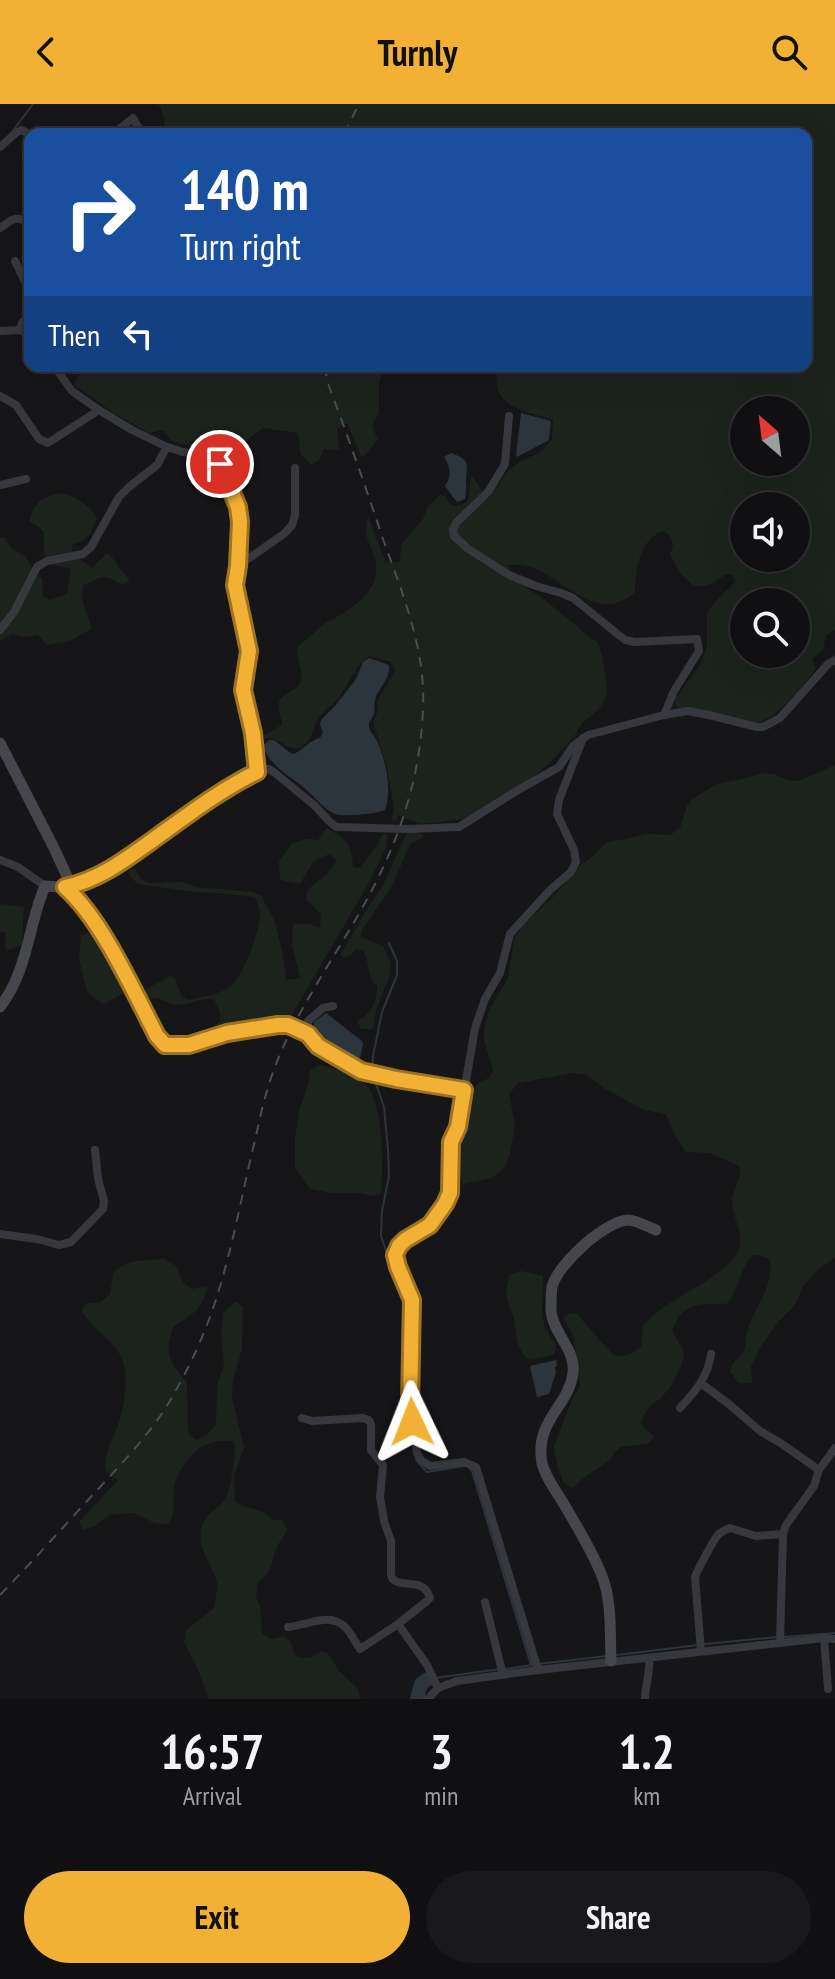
<!DOCTYPE html>
<html lang="en">
<head>
<meta charset="utf-8">
<style>
  :root { --surface:#101012; --page:#19191b; --text:#f1f3f6; --muted:#9c9d9f; --line:#303032; --accent:#f2b134 }
  body { margin:0; font-family:"PT Sans Narrow",sans-serif; background:var(--page); color:var(--text); height:100vh; display:flex; flex-direction:column; font-size:30px; white-space:nowrap }
  * { box-sizing:border-box; margin:0 }
  p { font-size:26px; color:var(--muted) }
  .icon { flex:none; width:44px; height:44px; fill:none; stroke:currentColor; stroke-width:2; stroke-linecap:round; stroke-linejoin:round }
  .map { position:relative; height:1595px; overflow:hidden }
  .details { display:flex; flex-direction:column; background:var(--surface); flex:1 }
  .details>* { flex:none }
  .guide { position:absolute; left:24px; top:24px; width:788px; height:244px; border-radius:16px; box-shadow:0 8px 32px #0002,0 0 0 2px var(--line); background:#1a4fa0; color:#fff; overflow:hidden }
  .needle { width:52px; rotate:332deg }
  .fabs { position:absolute; left:730px; top:292px; display:grid; gap:16px }
  .fabs a { display:grid; place-items:center; width:80px; height:80px; border-radius:50%; background:var(--surface); box-shadow:0 8px 32px #0002,0 0 0 2px var(--line); font-size:40px }
  .pin { position:absolute; display:grid; place-items:center; width:68px; height:68px; color:#fff; margin:-34px; border:4px solid #fff; border-radius:50%; box-shadow:0 2px 8px #0007 }
  .me { position:absolute; width:88px; margin:-44px; rotate:358deg; stroke-linejoin:round; filter:drop-shadow(0 0 6px #0008) }
  .turn { display:flex; align-items:center; gap:28px; height:168px; padding:0 24px; font-size:36px }
  .turn .icon { width:104px; height:104px; stroke-width:2.5 }
  .turn b { display:block; font-size:56px; line-height:68px }
  .then { display:flex; align-items:center; height:76px; padding:0 24px; background:#0003; gap:16px; font-size:30px }
  .eta { display:flex; justify-content:space-evenly; align-items:center; height:136px; text-align:center }
  .eta b { font-size:48px; font-weight:800; line-height:56px }
  .cta { display:flex; gap:16px; margin-top:auto; padding:16px 24px }
  .cta a { flex:1; height:92px; border-radius:48px; background:var(--accent); color:#111; font-size:32px; font-weight:800; line-height:92px; text-align:center }
  .cta a+a { background:var(--page); color:var(--text) }
  header { display:flex; justify-content:space-between; align-items:center; height:104px; padding:0 24px; background:var(--accent); color:#111; font-size:36px; font-weight:800 }
  .map>svg:first-child { display:block }
  .green { fill:#1c231d; fill-rule:evenodd }
  .water { fill:#2c353c }
  .lines { fill:none; stroke-linecap:round; stroke-linejoin:round }
  .stream { stroke:#2c353c; stroke-width:2 }
  .river { stroke:#2c353c; stroke-width:14 }
  .street { stroke:#37383d; stroke-width:8 }
  .secondary { stroke:#45474d; stroke-width:11 }
  .rail { stroke:#4a4c52; stroke-width:2; stroke-dasharray:10 8; stroke-linecap:butt }
  .route-casing { stroke:#9d7322; stroke-width:20 }
  .route { stroke:#f2b134; stroke-width:14 }
</style>
</head>
<body>
<header><svg class="icon" aria-label="back" viewBox="0 0 24 24"><path d="M15 5l-7 7 7 7"/></svg>Turnly<svg class="icon" aria-label="search" viewBox="0 0 24 24"><circle cx="10" cy="10" r="6"/><path d="M15 15l6 6"/></svg></header>
<div class="map">
<svg width="835" height="1595" viewBox="0 0 835 1595">
  <rect width="100%" height="100%" fill="#161618"/>
  <!-- green -->
  <g class="green">
    <path d="M157 0H835V526L826 532 823 545 812 555 816 564C801 585 783 608 759 619L682 605 675 601V595L701 560 707 542V510L713 500 735 478 732 470C722 470 720 475 711 480 707 482 699 482 694 482L681 470 670 451 673 441 669 430 662 427C638 438 636 465 635 488 596 523 564 472 527 462 521 460 513 461 507 461L514 475 542 494 575 520 587 532 598 538 603 555 607 585 606 593 599 605 582 619 576 630 550 659 523 681 469 713 455 716 420 720 398 711 396 717 391 716 394 706 391 684 386 659 373 619 378 606 377 597 395 567 391 558 369 552C355 562 350 579 339 593 332 601 323 607 317 616 314 622 313 629 310 634 290 666 271 611 260 645L267 658 260 657C252 623 264 637 282 620 281 614 278 605 279 599 281 588 300 588 301 575 303 564 295 554 298 542 309 535 317 524 327 518 349 507 380 488 376 460 372 438 362 436 368 412L386 459 400 458 401 441 423 415 427 404 440 391 445 392 452 402C476 402 466 386 472 373 479 379 480 388 488 395L506 369 519 358 542 347 552 335 553 315C534 310 500 306 497 281 496 274 498 269 497 262H806V30H165L164 14 160 2ZM744 306H796V358H744ZM744 402H796V454H744ZM744 498H796V550H744Z"/>
    <polygon points="92,262 384,262 379,279 379,308 372,323 378,335 362,354 347,319 337,324 339,346 324,345 319,356 311,361 300,349 298,329 263,324 247,336 247,352 237,360 234,369 228,367 219,353 203,345 172,337 163,326 149,329 112,308 74,281 78,272"/>
    <path d="M60 389C73 390 90 402 97 414 91 429 90 436 73 440L71 449 92 464 107 449C118 457 117 465 128 473L129 478 122 481C105 469 101 473 83 481 79 499 89 509 91 525L70 537 47 541 38 531 25 533 12 530 0 537V434L4 433 11 444 26 453 36 472 42 474 43 492 50 496 67 490 71 465 52 460 44 449V428L37 421 29 418C34 398 40 395 60 389Z"/>
    <path d="M835 661V1154L820 1164 803 1182 795 1201 779 1217 761 1242 751 1262 752 1279H739L730 1268C733 1255 739 1256 744 1247 746 1242 745 1234 747 1228 754 1202 774 1185 770 1155 768 1155 759 1151 757 1151 742 1151 740 1188 726 1200 699 1199 682 1198 672 1227L682 1244 684 1252 681 1262 671 1282 661 1294 649 1303 641 1317 644 1324 655 1333 647 1340 621 1343 615 1348 610 1356 586 1372 572 1384 563 1378 557 1361 554 1342 571 1298 580 1282 574 1233 563 1214 569 1209 577 1210 613 1251C626 1253 631 1251 641 1243L643 1221C648 1217 652 1212 657 1208 677 1192 734 1167 740 1142 743 1127 732 1112 732 1098 732 1084 743 1076 739 1062L710 1049 686 1048 675 1032 666 1010 644 1006 606 985 586 971 573 969 518 979 509 990 515 1021 510 1050 504 1064 492 1074 463 1080 458 1066 459 1034 463 1025 468 990 478 979 489 974 493 966 484 936V927L489 906 508 874 514 835 524 821 553 793 581 761 592 753 606 739 647 730 670 731 680 724 687 702 692 695 717 680 737 676 764 669 774 670 790 677H799Z"/>
    <path d="M327 724C346 735 352 739 353 763L360 764 378 740 382 730 388 731 386 743 370 777 290 914 286 918 247 921 215 927 211 924 220 918V909L214 895H204L186 900 174 901 157 894H141L139 889 170 872 175 875 182 893 189 896C201 893 221 890 231 882 244 871 259 828 260 812 260 805 258 799 255 793L228 790 195 788 138 780 130 772 128 762 132 760 141 775 149 779 184 778 196 783 253 788 262 792C264 801 271 807 274 816 280 835 284 856 286 876L300 874 292 841 293 820H309L320 824 321 810 306 795 307 786 327 770 337 756 329 750 313 758 300 780 280 776 279 757 292 740 304 735 318 736Z"/>
    <path d="M408 728 420 729 424 733 410 740 392 782 362 826 361 833 383 842 391 860 389 873 376 906 373 925H361L357 917C371 911 377 897 377 882 366 872 370 858 363 846L356 845 352 850 344 854 341 850 367 805 383 782 404 734Z"/>
    <polygon points="0,800 24,803 22,841 6,847 5,828 0,827"/>
    <path d="M92 826C106 844 119 866 125 888L104 900 87 888 79 855 81 831Z"/>
    <path d="M319 961C335 964 353 967 365 979 384 999 383 1064 381 1090L371 1092 361 1089H331L310 1085 295 1063V1035L299 1007 308 981 310 967Z"/>
    <path d="M163 1154 176 1162 183 1178 192 1185 208 1182C200 1208 194 1209 173 1223 164 1250 169 1258 187 1278L188 1330 197 1336 207 1331 216 1320 217 1282 224 1261 221 1228 223 1209 236 1197 243 1203 242 1245 233 1276 232 1294 244 1343 234 1372 235 1397C248 1407 262 1403 273 1416H282L287 1426C284 1434 280 1436 277 1443 269 1461 276 1464 258 1478L256 1492 260 1503 262 1529 271 1535 284 1532 291 1538 295 1552C307 1555 312 1555 321 1547L328 1550 339 1567 357 1584 361 1595H209L196 1561 184 1539 186 1526 214 1504C215 1496 218 1486 217 1479 213 1461 197 1445 201 1426 205 1408 216 1407 224 1397 231 1388 236 1349 234 1337 225 1336 212 1337 203 1342 191 1349 176 1369 174 1383 173 1395 176 1411 168 1420L155 1419 133 1409 109 1411 95 1422 83 1426 79 1418 118 1376 105 1366C105 1343 115 1333 121 1312 126 1293 129 1267 119 1249 111 1235 91 1223 81 1206L87 1199 101 1198 110 1190 113 1169C134 1151 139 1160 163 1154Z"/>
    <path d="M521 1167 543 1172C545 1204 534 1212 556 1241L555 1250 530 1256C515 1245 517 1232 514 1215 513 1210 511 1207 509 1202 505 1191 506 1181 510 1170Z"/>
  </g>
  <!-- water -->
  <g class="water">
    <polygon points="521,309 551,317 549,336 517,353 516,351"/>
    <path d="M451 349C468 355 468 358 466 374 466 381 467 388 465 395L457 398 445 382C452 371 451 364 444 353Z"/>
    <path d="M369 554 389 561C391 575 378 583 375 596 374 600 375 605 374 609 374 612 369 617 369 620 368 626 375 632 377 637 386 657 392 685 385 706 376 710 345 713 336 710 326 707 318 697 311 690 296 675 270 664 263 642L269 636H274L289 648 294 650C304 645 310 636 320 634L323 628 320 621 321 616 335 602 356 575 363 558Z"/>
    <path d="M326 909 362 937 363 940 360 955 355 954C336 945 313 942 314 918Z"/>
    <polygon points="556,1256 557,1261 555,1263 556,1268 549,1290 537,1293 530,1262"/>
  </g>
  <g class="lines">
    <!-- stream -->
    <g class="stream">
      <polyline points="12,28 33,0"/>
      <polyline points="372,968 373,952 382,908 397,871 397,857 389,839"/>
      <polyline points="374,974 384,1003 388,1046 389,1072 382,1107 381,1132 389,1155 401,1181"/>
      <polyline points="416,1356 427,1368 464,1362"/>
      <polyline points="470,1365 472,1367 531,1561"/>
      <polyline points="784,1533 835,1529"/>
      <polyline points="705,1540 778,1533"/>
      <polyline points="617,1551 698,1541"/>
      <polyline points="538,1560 607,1552"/>
      <polyline points="506,1565 532,1561"/>
      <polyline points="435,1574 500,1565"/>
    </g>
    <!-- river -->
    <polyline class="river" points="417,1595 421,1580 428,1575"/>
    <!-- street -->
    <g class="street">
      <polyline points="113,30 133,14 142,30"/>
      <polyline points="0,43 17,28 22,26 30,31"/>
      <path d="M0 124C13 115 15 111 30 119"/>
      <polyline points="15,157 30,188"/>
      <polyline points="20,226 22,219 30,210"/>
      <polyline points="0,227 20,226 30,230"/>
      <polyline points="54,262 72,287 99,306 132,326 167,343 183,348 208,351 220,360 238,403 238,462 235,481 249,547 244,576 243,586 253,629 257,668"/>
      <polyline points="0,292 16,301 39,335 48,339 99,306"/>
      <polyline points="509,312 505,360 488,388 456,419 453,426 454,432 467,444 509,471 536,482 561,489 573,494 625,536 635,538 697,535 699,547 674,587 664,611"/>
      <polyline points="0,381 26,375"/>
      <polyline points="238,462 285,429 292,421 295,411 295,364"/>
      <polyline points="0,526 14,508 37,463 47,457 83,450 91,443 119,393 129,383 157,361 167,343"/>
      <polyline points="0,756 18,763 45,782"/>
      <polyline points="71,781 103,769 120,759 205,699 245,674 263,665 269,665 275,669 314,701 329,717 336,723 408,725 459,723 518,686 559,663 573,642 588,631 664,611 688,607 709,611 757,623 763,623 780,614 828,560 835,556"/>
      <path d="M65 783C103 816 133 887 157 932L165 941 196 940 227 929 278 921H288L296 924"/>
      <path d="M333 902 323 904 308 917C308 922 307 925 309 930 315 946 358 966 374 971L464 986"/>
      <polyline points="0,1130 37,1135 59,1141 71,1138 103,1105 104,1097 98,1075 95,1046"/>
      <polyline points="702,1280 730,1301 760,1327 782,1340 819,1366"/>
      <path d="M680 1304C695 1288 708 1273 711 1250"/>
      <path d="M302 1314 312 1317 363 1314 369 1316 371 1320V1346L383 1361 380 1393 384 1417 391 1437V1472C392 1474 393 1476 395 1477 406 1483 424 1474 430 1494L427 1497 398 1520 427 1561 438 1584"/>
      <polyline points="485,1498 503,1571"/>
      <path d="M288 1523C306 1522 330 1507 345 1523 351 1529 355 1538 360 1545L398 1520"/>
      <polyline points="824,1534 828,1585"/>
      <polyline points="780,1538 783,1430 786,1421 814,1382 819,1366 835,1344"/>
      <path d="M701 1547 695 1473C697 1467 714 1435 718 1431 721 1427 726 1426 730 1424L756 1432 783 1430"/>
      <polyline points="538,1566 476,1363 464,1358 430,1362 421,1356 417,1349 410,1299 412,1196 398,1163 395,1151 399,1142 405,1136 430,1121 445,1100 450,1089 451,1038 458,1023 475,924 485,895 500,869 510,830 550,786 571,768 576,758 574,746 557,710 559,696 583,634"/>
      <polyline points="428,1595 438,1584 457,1577 538,1566 824,1534 835,1535"/>
      <path d="M645 1595C645 1581 651 1566 649 1554"/>
    </g>
    <!-- secondary -->
    <g class="secondary">
      <path d="M0 639 54 744 71 781 59 783 45 782C28 822 28 867 0 903"/>
      <path d="M611 1557C610 1532 612 1496 602 1472 592 1446 576 1421 562 1397 555 1385 545 1373 542 1359 534 1316 569 1303 573 1269 576 1245 553 1230 551 1207 551 1200 551 1190 552 1183 557 1161 605 1117 628 1116 636 1116 648 1123 656 1126"/>
    </g>
    <!-- rail -->
    <g class="rail">
      <polyline points="344,30 359,0"/>
      <path d="M0 1491C30 1460 58 1429 87 1397 114 1368 143 1338 165 1305 187 1269 206 1229 218 1189 234 1138 243 1084 256 1032 262 1003 269 975 281 948 308 886 350 832 379 772 405 719 421 663 423 604 426 546 402 488 383 435 366 384 348 333 329 282L324 262"/>
    </g>
  </g>
  <g class="lines">
    <defs>
      <path id="route" d="M220 360 238 403 240 418 238 462 235 481 249 547 243 586 253 629 257 668C222 685 189 710 157 733 129 753 100 776 65 783 102 816 133 886 157 932L165 941H189L227 929 278 921H288L308 930 318 942 361 967 396 975 464 986 458 1023 451 1038 450 1089 445 1100 430 1121 405 1136 399 1142 395 1151 398 1163 412 1196 410 1299 412 1318"/>
    </defs>
    <!-- route casing -->
    <use href="#route" class="route-casing"/>
    <!-- route -->
    <use href="#route" class="route"/>
  </g>
</svg>
<div class="fabs">
<a><svg class="needle" viewBox="-14 -14 28 28"><path d="M0-13l5 13h-10z" fill="#e53935"/><path d="M0 13l5-13h-10z" fill="#9c9d9f"/></svg></a>
<a><svg class="icon" aria-label="sound" viewBox="0 0 24 24"><path d="M4 9h4l5-4v14l-5-4H4zM17 9q2 3 0 6"/></svg></a>
<a><svg class="icon" aria-label="search" viewBox="0 0 24 24"><circle cx="10" cy="10" r="6"/><path d="M15 15l6 6"/></svg></a>
</div>
<div class="pin" style="left:220px;top:360px;background:#d93025"><svg class="icon" aria-label="arrive" viewBox="0 0 24 24"><path d="M6 21V4h12l-3 4 3 4H6"/></svg></div>
<svg class="me" style="left:412px;top:1318px" viewBox="-20 -20 40 40"><path d="M0-17L14 15 0 8-14 15z" fill="#f2b134" stroke="#fff" stroke-width="4"/></svg>
<div class="guide">
<div class="turn"><svg class="icon" aria-label="right" viewBox="0 0 24 24"><path d="M7 20v-9h11M14 6l5 5-5 5"/></svg><div><b>140 m</b>Turn right</div></div>
<div class="then">Then<svg class="icon" aria-label="left" viewBox="0 0 24 24"><path d="M17 20v-9H6M10 6l-5 5 5 5"/></svg></div>
</div>
</div>
<section class="details">
<div class="eta">
<div><b>16:57</b><p>Arrival</p></div>
<div><b>3</b><p>min</p></div>
<div><b>1.2</b><p>km</p></div>
</div>
<div class="cta"><a>Exit</a><a>Share</a></div>
</section>
</body>
</html>
